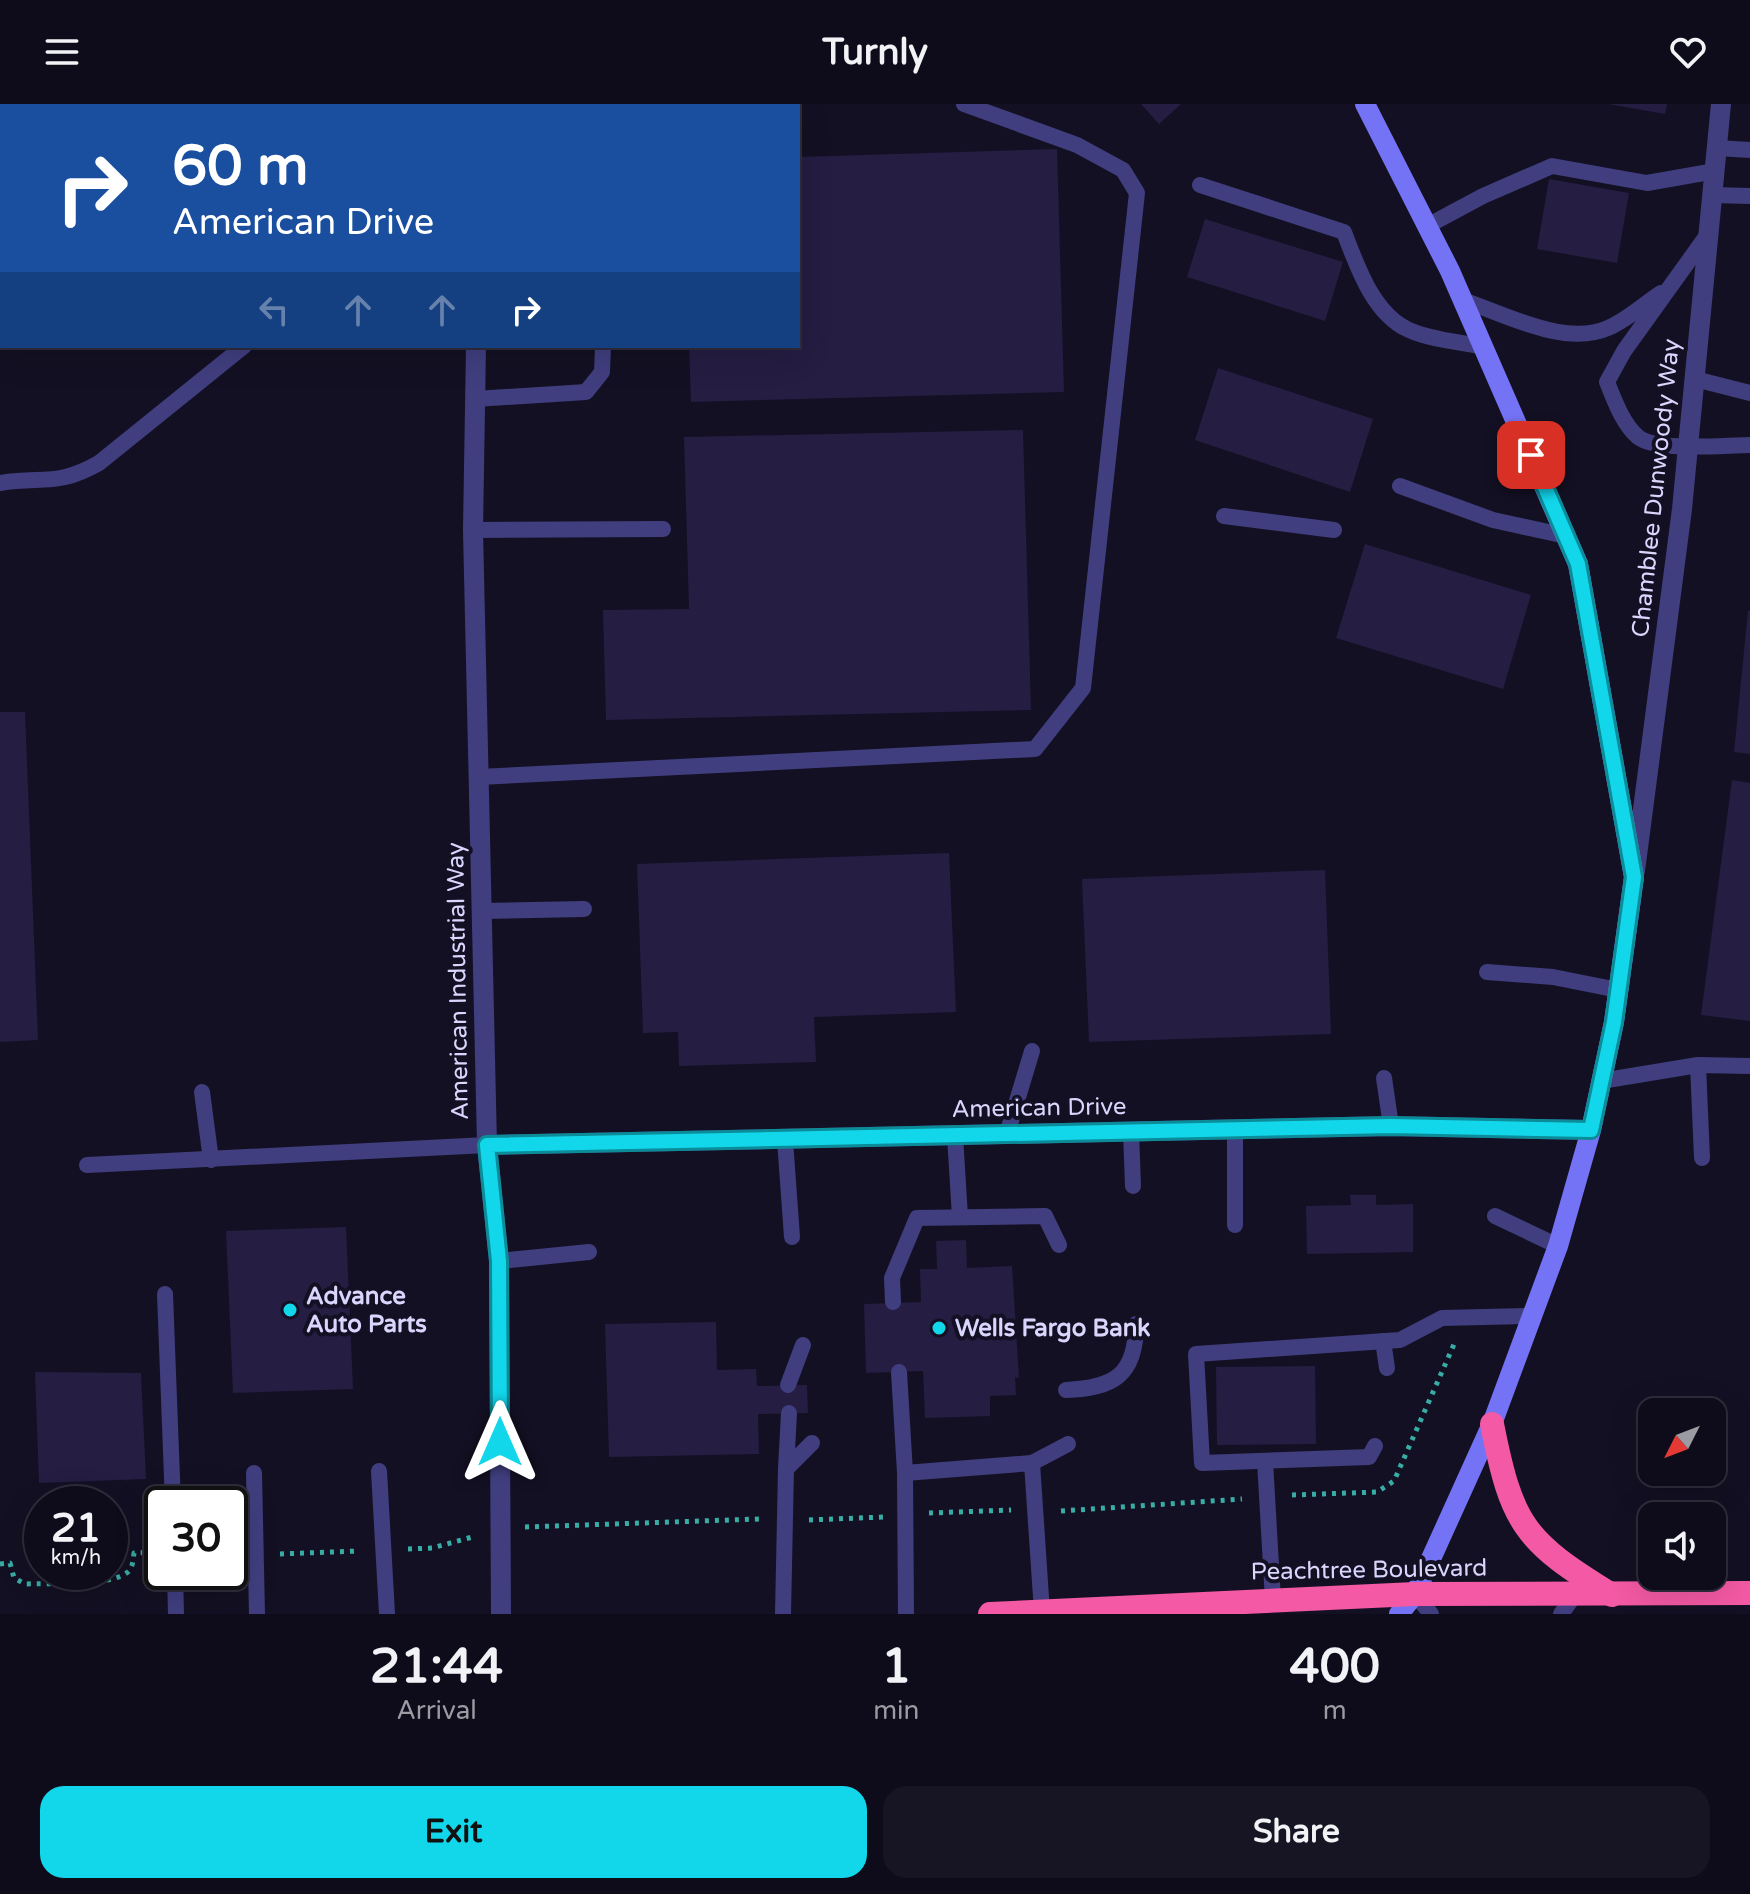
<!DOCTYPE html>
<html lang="en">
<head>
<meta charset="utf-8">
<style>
  :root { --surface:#0e0c1a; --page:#171523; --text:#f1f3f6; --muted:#9b9ba2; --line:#2e2c39; --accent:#12d7eb }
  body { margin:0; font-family:"Varela Round",sans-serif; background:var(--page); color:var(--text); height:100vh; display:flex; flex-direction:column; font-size:30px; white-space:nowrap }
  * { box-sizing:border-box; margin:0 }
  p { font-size:26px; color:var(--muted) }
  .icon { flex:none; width:44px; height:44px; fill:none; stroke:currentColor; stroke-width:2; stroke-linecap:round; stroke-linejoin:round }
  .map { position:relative; height:1510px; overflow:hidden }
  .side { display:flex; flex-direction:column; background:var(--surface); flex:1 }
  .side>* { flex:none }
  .guide { position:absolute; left:0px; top:0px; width:800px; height:244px; box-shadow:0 8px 32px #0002,0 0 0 2px var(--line); background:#1a4fa0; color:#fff; overflow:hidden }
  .needle { width:52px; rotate:228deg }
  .buttons { position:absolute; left:1638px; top:1294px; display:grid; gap:16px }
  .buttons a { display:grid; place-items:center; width:88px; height:88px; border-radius:16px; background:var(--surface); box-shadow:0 8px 32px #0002,0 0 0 2px var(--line); font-size:40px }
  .speed { position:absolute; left:24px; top:1382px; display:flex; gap:16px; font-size:40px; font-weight:700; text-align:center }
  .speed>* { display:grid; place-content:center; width:104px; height:104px; border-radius:50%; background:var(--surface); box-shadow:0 8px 32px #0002,0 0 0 2px var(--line); line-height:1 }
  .speed small { font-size:20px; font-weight:400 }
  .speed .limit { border:4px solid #111; border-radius:12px; background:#fff; color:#111 }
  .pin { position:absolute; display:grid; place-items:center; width:68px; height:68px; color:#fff; margin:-34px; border-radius:16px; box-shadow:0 4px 12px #0006 }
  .me { position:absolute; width:88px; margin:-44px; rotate:0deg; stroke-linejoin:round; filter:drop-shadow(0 0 6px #0008) }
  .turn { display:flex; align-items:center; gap:28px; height:168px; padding:0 40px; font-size:36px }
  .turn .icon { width:104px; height:104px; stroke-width:2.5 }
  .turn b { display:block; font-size:56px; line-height:68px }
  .lanes { display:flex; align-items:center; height:76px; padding:0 40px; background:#0003; justify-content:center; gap:40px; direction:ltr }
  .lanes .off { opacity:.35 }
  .eta { display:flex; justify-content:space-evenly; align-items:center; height:136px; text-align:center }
  .eta b { font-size:48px; font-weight:700; line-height:56px }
  .cta { display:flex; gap:16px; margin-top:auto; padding:16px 40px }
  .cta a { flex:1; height:92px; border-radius:24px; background:var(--accent); color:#111; font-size:32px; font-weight:700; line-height:92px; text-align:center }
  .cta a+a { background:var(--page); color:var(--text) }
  header { display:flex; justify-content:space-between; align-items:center; height:104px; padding:0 40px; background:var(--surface); font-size:36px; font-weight:700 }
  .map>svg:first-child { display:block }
  .building { fill:#251d42 }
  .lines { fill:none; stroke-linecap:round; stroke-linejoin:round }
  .path { stroke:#38ada5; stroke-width:5; stroke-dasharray:4 6; stroke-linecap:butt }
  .lane { stroke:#403e7e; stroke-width:16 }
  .street { stroke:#403e7e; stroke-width:20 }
  .secondary { stroke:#7573f5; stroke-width:20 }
  .highway { stroke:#f359a4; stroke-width:24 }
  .route-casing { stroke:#0c8c99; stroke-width:20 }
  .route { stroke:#12d7eb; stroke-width:14 }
  .poi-dot { fill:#12d7eb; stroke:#131023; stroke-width:3 }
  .labels { text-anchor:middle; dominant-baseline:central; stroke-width:8; stroke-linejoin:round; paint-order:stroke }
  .street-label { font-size:24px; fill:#d9d5fc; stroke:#131023 }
  .poi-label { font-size:24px; font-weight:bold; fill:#d9d5fc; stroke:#131023; text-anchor:start }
</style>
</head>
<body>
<header><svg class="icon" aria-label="menu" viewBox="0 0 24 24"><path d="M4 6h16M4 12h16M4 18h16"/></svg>Turnly<svg class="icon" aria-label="heart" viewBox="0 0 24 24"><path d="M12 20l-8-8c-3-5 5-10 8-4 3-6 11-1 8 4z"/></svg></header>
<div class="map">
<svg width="1750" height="1510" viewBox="0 0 1750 1510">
  <rect width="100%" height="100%" fill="#131023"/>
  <!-- building -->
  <g class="building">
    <polygon points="1141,0 1181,0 1159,20"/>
    <polygon points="1608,0 1667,0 1665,10"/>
    <polygon points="1057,45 1064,288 691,298 689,242 798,242 798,53"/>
    <polygon points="1549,75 1629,89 1617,159 1537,145"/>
    <polygon points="1205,115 1343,158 1325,217 1187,173"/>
    <polygon points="1218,264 1373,315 1350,388 1195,336"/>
    <polygon points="1023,326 1031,606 606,616 603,506 689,505 684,333"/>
    <polygon points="1365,440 1531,491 1503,585 1336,534"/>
    <polygon points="1748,507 1750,507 1750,650 1734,648"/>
    <polygon points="0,608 25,608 38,936 0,938"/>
    <polygon points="1732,676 1750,679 1750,917 1701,911"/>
    <polygon points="949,749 956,908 814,913 816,958 679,962 678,928 643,929 637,760"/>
    <polygon points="1325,766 1331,930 1089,938 1082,775"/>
    <polygon points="1350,1091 1376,1091 1376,1101 1413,1100 1413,1148 1307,1150 1306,1102 1351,1101"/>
    <polygon points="346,1123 353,1285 233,1289 226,1127"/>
    <polygon points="966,1136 967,1164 1012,1162 1019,1274 1015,1273 1016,1291 990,1292 990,1312 925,1314 923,1267 866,1269 864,1200 921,1198 920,1165 937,1165 936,1137"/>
    <polygon points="716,1218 717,1266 756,1265 757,1282 807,1281 808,1309 758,1310 759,1350 609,1353 605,1220"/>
    <polygon points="1315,1262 1316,1340 1217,1341 1216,1263"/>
    <polygon points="35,1268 141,1269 146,1375 39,1379"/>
  </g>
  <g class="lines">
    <!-- path -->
    <g class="path">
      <polyline points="1292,1391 1377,1388 1394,1377 1455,1238"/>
      <polyline points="1061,1407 1242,1395"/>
      <polyline points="929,1409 1011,1406"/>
      <polyline points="809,1416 883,1413"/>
      <polyline points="525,1423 759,1415"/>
      <polyline points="408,1445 432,1444 476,1432"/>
      <polyline points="280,1450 358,1447"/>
      <path d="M0 1460 10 1459 14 1474 25 1480C48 1479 113 1483 129 1467 133 1462 133 1456 134 1449L160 1448"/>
    </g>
    <!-- lane -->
    <g class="lane">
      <polyline points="1717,44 1750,46"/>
      <path d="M1200 81 1344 128C1357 162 1373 210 1409 226 1431 236 1461 238 1484 243"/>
      <polyline points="1712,91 1750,92"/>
      <polyline points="1427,122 1483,92 1552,62 1647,79 1715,67"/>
      <path d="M1708 130 1624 247 1607 278C1615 297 1622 319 1638 333 1657 348 1724 341 1750 341"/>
      <path d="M1463 196C1504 210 1565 243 1608 224 1627 216 1644 200 1661 189"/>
      <polyline points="1695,275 1750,289"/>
      <polyline points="475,295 586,288 602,268 603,242"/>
      <path d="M0 379C43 372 57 383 99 359L244 242"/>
      <polyline points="1400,382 1493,416 1566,432"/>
      <polyline points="1224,412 1334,426"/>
      <polyline points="473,426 663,425"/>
      <polyline points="479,673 1035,645 1083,584 1137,89 1123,66 1077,41 964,0"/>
      <polyline points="483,807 584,805"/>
      <polyline points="1487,868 1553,873 1618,886"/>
      <polyline points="1698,961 1702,1054"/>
      <polyline points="1384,974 1391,1022"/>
      <polyline points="1601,977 1698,961 1750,962"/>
      <polyline points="202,988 211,1056"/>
      <polyline points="1131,1028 1133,1082"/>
      <polyline points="1007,1030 1032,947"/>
      <polyline points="955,1032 960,1113"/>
      <polyline points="785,1036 792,1133"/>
      <polyline points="87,1061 487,1041"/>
      <polyline points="1495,1112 1558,1142"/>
      <polyline points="1235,1121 1235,1026"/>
      <polyline points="499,1157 589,1148"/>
      <polyline points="165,1190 173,1400"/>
      <polyline points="893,1198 892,1174 917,1114 1045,1112 1059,1141"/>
      <polyline points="1383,1237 1387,1264"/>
      <polyline points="899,1268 905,1369 906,1510"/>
      <polyline points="788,1281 803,1241"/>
      <path d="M1066 1286C1113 1284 1136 1272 1136 1220"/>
      <polyline points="1375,1342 1369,1353 1202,1359 1196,1250 1400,1236 1442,1214 1531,1212"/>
      <polyline points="1265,1357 1273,1496"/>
      <polyline points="1032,1359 1068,1340"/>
      <polyline points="786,1365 789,1309"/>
      <polyline points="379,1367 387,1510"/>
      <polyline points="254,1369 257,1510"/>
      <polyline points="905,1369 1032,1359 1042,1508"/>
      <polyline points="175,1468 176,1510"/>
      <polyline points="1415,1490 1431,1510"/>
      <polyline points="783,1510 786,1365 812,1339"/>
      <polyline points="1561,1510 1574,1492"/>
    </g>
    <!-- street -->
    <g class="street">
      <polyline points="552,2 553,0"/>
      <polyline points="476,242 473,426 487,1041 499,1157 501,1510"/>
      <polyline points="1635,767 1682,405 1721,0"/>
      <polyline points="487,1041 1391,1022 1591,1026"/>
    </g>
    <!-- secondary -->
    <polyline class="secondary" points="1365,0 1450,167 1578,460 1634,773 1614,918 1591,1026 1558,1142 1492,1320 1415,1490 1399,1510"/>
    <!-- highway -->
    <g class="highway">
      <path d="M1492 1320C1512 1421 1524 1437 1612 1491"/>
      <polyline points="990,1510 1415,1490 1750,1489"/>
    </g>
  </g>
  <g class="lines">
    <defs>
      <polyline id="route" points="500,1338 499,1157 487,1041 1391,1022 1591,1026 1614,918 1634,773 1578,460 1531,351"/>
    </defs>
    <!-- route casing -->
    <use href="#route" class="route-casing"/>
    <!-- route -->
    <use href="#route" class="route"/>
  </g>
  <!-- markers -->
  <g class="poi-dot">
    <circle cx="290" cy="1206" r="8"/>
    <circle cx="939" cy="1224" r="8"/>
  </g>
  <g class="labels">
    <!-- street labels -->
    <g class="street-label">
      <text transform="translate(1656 384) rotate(-84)">Chamblee Dunwoody Way</text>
      <text transform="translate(458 877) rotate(-91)">American Industrial Way</text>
      <text transform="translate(1039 1004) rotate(-1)">American Drive</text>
      <text transform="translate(1369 1466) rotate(-1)">Peachtree Boulevard</text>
    </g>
    <!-- poi labels -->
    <g class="poi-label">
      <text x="306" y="1192">Advance<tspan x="306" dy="28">Auto Parts</tspan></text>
      <text x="955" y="1224">Wells Fargo Bank</text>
    </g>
  </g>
</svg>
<div class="buttons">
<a><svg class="needle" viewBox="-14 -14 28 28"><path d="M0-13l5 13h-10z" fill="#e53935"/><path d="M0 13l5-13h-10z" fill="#9b9ba2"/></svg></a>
<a><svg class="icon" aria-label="sound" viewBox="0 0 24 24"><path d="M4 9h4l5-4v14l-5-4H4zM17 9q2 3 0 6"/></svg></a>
</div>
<div class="speed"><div>21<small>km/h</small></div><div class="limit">30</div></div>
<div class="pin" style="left:1531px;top:351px;background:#d93025"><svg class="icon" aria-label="arrive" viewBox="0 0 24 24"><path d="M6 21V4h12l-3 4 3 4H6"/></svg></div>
<svg class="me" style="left:500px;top:1338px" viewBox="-20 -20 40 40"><path d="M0-17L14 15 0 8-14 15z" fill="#12d7eb" stroke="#fff" stroke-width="4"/></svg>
<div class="guide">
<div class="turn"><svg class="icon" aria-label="right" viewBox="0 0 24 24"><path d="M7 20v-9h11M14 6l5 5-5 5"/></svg><div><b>60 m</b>American Drive</div></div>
<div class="lanes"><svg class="icon off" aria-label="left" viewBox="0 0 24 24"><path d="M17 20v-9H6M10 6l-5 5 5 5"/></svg><svg class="icon off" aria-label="ahead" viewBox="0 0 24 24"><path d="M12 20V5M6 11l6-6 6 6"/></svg><svg class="icon off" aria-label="ahead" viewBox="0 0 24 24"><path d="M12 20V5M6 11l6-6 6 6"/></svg><svg class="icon" aria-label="right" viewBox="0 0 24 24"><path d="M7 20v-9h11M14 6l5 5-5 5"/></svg></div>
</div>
</div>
<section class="side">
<div class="eta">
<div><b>21:44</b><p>Arrival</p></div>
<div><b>1</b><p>min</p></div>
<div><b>400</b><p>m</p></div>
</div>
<div class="cta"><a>Exit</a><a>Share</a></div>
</section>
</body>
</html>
